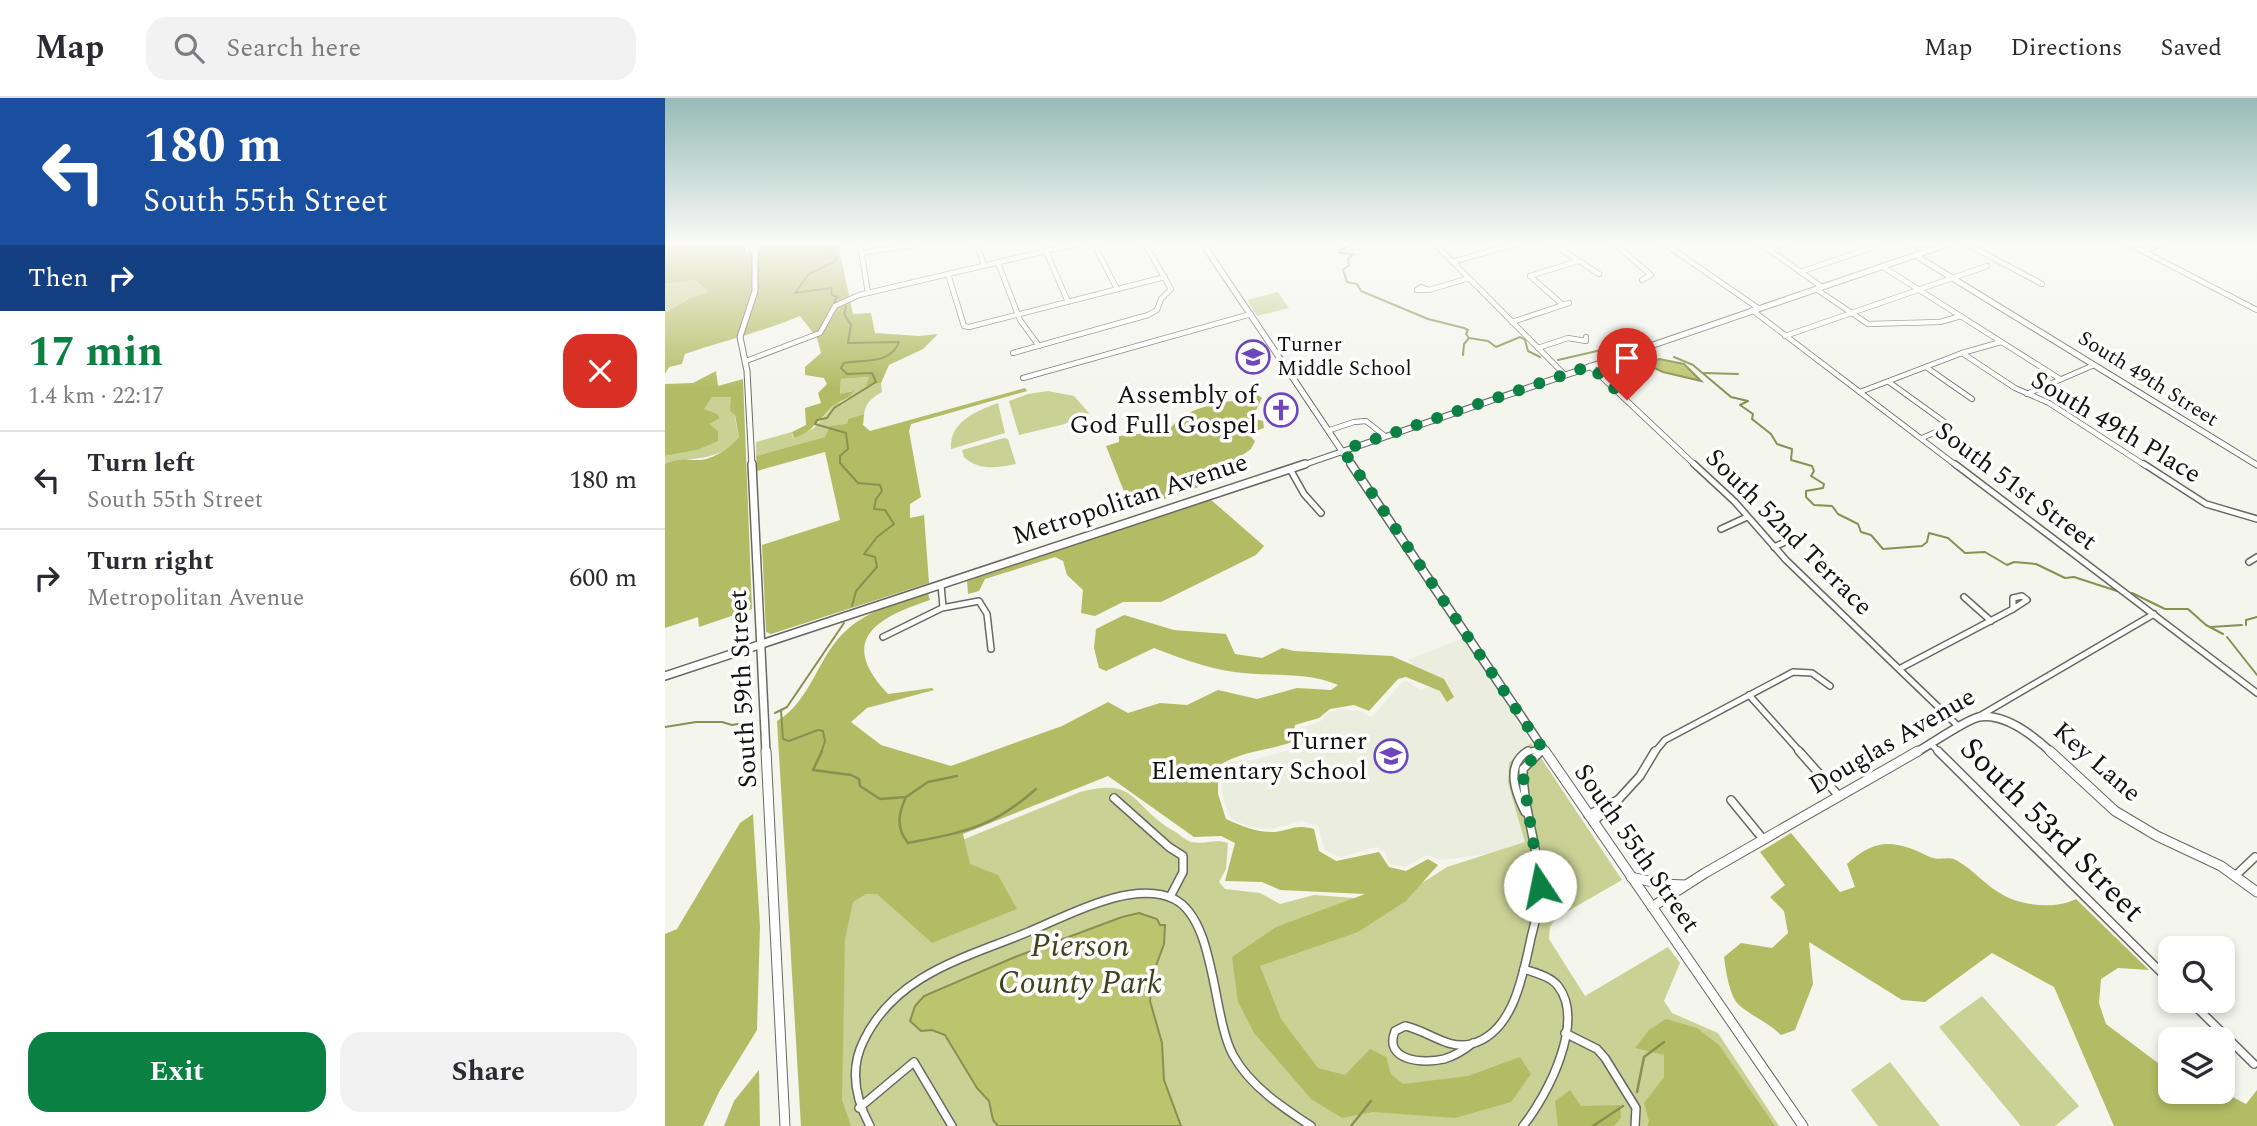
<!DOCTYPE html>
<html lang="en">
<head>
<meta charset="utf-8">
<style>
  :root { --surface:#fff; --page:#f2f2f3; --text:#2b2b33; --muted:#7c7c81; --line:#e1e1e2; --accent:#0b8043 }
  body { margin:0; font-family:Spectral,serif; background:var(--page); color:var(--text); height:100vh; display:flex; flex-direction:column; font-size:26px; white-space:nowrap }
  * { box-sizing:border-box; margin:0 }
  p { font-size:23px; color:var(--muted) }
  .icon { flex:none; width:38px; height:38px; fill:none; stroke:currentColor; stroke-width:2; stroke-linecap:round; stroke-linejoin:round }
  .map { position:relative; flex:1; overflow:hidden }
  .panel { display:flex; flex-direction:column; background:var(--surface); width:665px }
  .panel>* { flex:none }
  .hud { background:#1a4fa0; color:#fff; overflow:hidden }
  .controls { position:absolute; left:1493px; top:838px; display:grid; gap:14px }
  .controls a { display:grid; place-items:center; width:77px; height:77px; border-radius:14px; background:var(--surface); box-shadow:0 4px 10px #0003; font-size:35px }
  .pin { position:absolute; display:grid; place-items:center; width:60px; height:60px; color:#fff; margin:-72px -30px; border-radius:50% 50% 50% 0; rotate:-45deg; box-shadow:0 0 7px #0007 }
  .pin .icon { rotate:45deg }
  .me { position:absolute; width:77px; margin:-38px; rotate:349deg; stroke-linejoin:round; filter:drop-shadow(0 0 5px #0008) }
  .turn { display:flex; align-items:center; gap:24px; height:147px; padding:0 28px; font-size:32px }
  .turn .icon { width:91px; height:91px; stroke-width:2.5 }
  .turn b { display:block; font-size:49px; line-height:60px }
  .then { display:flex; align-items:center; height:66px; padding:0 28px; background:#0003; gap:14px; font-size:26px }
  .round { display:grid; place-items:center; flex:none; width:74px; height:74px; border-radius:21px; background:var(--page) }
  .headline { display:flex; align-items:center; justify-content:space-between; height:119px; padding:0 28px }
  h1 { font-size:42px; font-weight:700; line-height:52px; color:var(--accent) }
  .button { display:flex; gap:14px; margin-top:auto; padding:14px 28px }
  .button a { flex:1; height:80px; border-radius:21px; background:var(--accent); color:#fff; font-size:28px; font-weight:700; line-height:80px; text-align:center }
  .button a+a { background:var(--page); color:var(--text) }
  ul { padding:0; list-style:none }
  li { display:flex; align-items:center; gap:21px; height:98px; padding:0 28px; border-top:2px solid var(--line) }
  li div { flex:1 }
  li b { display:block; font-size:26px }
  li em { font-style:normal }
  header { display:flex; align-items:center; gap:42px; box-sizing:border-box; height:98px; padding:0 35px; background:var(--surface); border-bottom:2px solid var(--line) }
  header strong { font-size:33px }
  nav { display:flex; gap:38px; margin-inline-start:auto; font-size:24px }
  .search { width:490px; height:63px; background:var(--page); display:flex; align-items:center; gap:18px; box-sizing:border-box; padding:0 24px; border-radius:21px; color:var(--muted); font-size:26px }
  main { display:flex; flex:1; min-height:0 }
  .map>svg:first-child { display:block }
  .built { fill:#ebeede }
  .green { fill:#cad195 }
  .forest { fill:#b3bc64 }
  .water { fill:#bcc56d; stroke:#899051; stroke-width:2 }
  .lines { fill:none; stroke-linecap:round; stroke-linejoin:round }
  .stream-far1 { stroke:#899051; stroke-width:2 }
  .stream { stroke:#899051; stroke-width:2.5 }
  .street-far2-casing { stroke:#686962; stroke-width:6 }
  .street-far1-casing { stroke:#686962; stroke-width:8 }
  .street-casing { stroke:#686962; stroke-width:10 }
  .secondary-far2-casing { stroke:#686962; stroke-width:7 }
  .secondary-far1-casing { stroke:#686962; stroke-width:10 }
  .secondary-casing { stroke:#686962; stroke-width:11 }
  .street-far2 { stroke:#fff; stroke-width:4.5 }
  .street-far1 { stroke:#fff; stroke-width:5 }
  .street { stroke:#fff; stroke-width:7 }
  .secondary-far2 { stroke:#fff; stroke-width:5 }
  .secondary-far1 { stroke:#fff; stroke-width:7 }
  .secondary { stroke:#fff; stroke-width:9 }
  .route { stroke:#0b8043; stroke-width:12; stroke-dasharray:0 21.6 }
  .labels { text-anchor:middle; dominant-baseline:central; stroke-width:7; stroke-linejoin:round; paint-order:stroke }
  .far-poi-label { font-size:21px; fill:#131311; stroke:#fff; text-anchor:start }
  .far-street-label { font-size:21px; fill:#131311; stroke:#fff }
  .poi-label { font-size:26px; fill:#131311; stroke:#fff; text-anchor:end }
  .street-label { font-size:26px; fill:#131311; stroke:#fff }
  .near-street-label { font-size:32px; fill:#131311; stroke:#fff }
  .near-park-label { font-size:32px; font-style:italic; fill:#3f431d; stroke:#fff }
</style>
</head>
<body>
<header>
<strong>Map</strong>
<div class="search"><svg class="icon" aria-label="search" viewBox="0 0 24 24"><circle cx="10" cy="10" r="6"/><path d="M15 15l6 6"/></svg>Search here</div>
<nav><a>Map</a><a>Directions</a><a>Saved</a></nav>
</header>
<main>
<section class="panel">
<div class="hud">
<div class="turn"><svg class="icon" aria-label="left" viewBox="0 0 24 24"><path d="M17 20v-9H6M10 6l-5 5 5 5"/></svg><div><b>180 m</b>South 55th Street</div></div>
<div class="then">Then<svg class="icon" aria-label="right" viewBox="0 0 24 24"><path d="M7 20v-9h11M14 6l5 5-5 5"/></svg></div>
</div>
<div class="headline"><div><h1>17 min</h1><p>1.4 km · 22:17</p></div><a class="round" style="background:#d93025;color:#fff"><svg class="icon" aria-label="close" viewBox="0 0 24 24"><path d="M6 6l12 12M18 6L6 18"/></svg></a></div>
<ul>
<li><svg class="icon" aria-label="left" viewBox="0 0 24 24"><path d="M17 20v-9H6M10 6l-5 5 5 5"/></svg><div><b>Turn left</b><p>South 55th Street</p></div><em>180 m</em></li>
<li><svg class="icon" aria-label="right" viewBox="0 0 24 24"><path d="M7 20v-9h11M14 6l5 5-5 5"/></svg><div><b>Turn right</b><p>Metropolitan Avenue</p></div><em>600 m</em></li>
</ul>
<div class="button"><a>Exit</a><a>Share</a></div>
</section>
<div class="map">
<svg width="1592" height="1028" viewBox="0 0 1592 1028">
  <rect width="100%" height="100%" fill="#f4f5ed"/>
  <!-- built -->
  <polygon class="built" points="798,540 866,645 857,651 843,685 861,744 824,756 775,762 762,757 740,769 724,766 719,753 712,749 676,759 660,753 653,728 637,723 607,731 582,728 565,720 557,696 558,670 564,663 587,662 632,650 632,631 656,623 663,615 675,611 696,613 705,619 709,617 737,584 743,583 755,592 766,589 752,578 743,562"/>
  <!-- green -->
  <g class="green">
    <polygon points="29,182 43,192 41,196 27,199 0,215 0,186"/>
    <polygon points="613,194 624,210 592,218 582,202"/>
    <path d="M205 279 202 288 216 285 217 294C207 300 201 304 199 316L183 321 182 326 161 339 91 358V344L127 334 128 340 149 330 170 306 182 302 187 293 175 297 176 281Z"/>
    <polygon points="383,293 409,298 424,315 400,326 354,337 344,303 363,296"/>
    <path d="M47 299H66L74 339C54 365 27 358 0 366V358L32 352 43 326 55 320 38 312Z"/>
    <path d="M333 305 340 335 286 351C284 324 311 313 333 305Z"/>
    <path d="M339 340 343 341 351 366C332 370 314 373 299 359L297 352Z"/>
    <path d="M866 645 957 782 891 820 885 829 884 841 920 898 1003 849 1015 865 999 903 1007 915 1053 935 1114 1028H145L130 810 415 694C472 679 465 706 507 732 513 735 520 742 526 744 539 747 550 740 563 745L561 771 554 784 560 791 595 795 615 806 649 797 703 801 746 792 782 769 860 744 843 685 844 665Z"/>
    <polygon points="1317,898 1414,1008 1390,1028 1356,1028 1274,929"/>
    <polygon points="1225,964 1275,1028 1213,1028 1186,992"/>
  </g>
  <!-- forest -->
  <g class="forest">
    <path d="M0 146H77L82 154 97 150 99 146H173L188 216 206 215 210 235 254 238 273 236 258 251 224 267 216 285 201 288 204 279 176 281 175 296 189 293C181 304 176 301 167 309 154 322 147 334 129 340L127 334 141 327 140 310 156 305 153 295 162 286 159 280 140 277V269L156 255 152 240 135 218C97 234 58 243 20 256L17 266 4 269 0 276V215L27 199 40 196 43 192 29 182 0 186Z"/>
    <path d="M51 273 53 288 78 281 87 511 34 529 33 519 0 530V366C13 360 21 362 34 362 48 362 66 349 74 339L70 317 65 313 66 299H47L39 311 52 316 55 320 44 326 53 333V343L32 352 0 358V286L28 285Z"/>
    <polygon points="360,290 362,293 246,326 244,333 256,399 245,406 245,420 259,417 264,485 106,536 101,534 97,447 175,422 160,354 92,373 91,358 160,339 165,328 182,326 183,321 199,316 198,327 205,333"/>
    <path d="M593 297 597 300 591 312 590 321 598 323 599 330 583 336 590 343 586 351 572 361 582 372 488 405H473L462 401 441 348 454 344V338L503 333C526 303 560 307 593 297Z"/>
    <polygon points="545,401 599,448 591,457 496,504 458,504 430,518 416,515 418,492 402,477 398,463 390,459 320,481 314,493 303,496 302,483"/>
    <path d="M263 495 265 502C211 520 172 542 223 596L267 590 269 592 202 610 186 624 216 647 286 668 397 628 443 604 463 615 495 605 522 607 553 592 592 601 632 590 666 592 673 587C641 573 603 579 569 574 541 570 515 560 489 550L441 573 434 570 429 550 431 531 459 517 509 532 561 536 570 556 597 560 617 550 629 553 727 558 779 581 789 599 782 604 775 593 741 579 733 581 704 613 689 607 665 611 654 620 630 627 627 644C599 654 579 652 553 668V696L561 721C576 728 593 735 610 734 628 732 628 726 649 731L654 753 671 763 714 754 724 769 741 773 763 761 773 767 741 803 693 834 595 868 616 921 653 970 680 977 705 951 721 959 726 976 738 986 803 978 855 959 866 976 846 1004 790 1020 708 1014 677 1020 646 1001 589 935 573 904 567 859 611 829 700 796 615 792 597 784 560 783 570 745 556 738 529 739 443 678 298 736 305 766 333 777 352 811 267 845 212 796H201L188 804 180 841 177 1002 186 1028H136L112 623C147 603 153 555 184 530 206 511 236 504 263 495Z"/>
    <polygon points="88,716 95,829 92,932 54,994 38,1028 0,1028 0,836 12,831 75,725"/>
    <path d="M1126 735 1175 794 1190 789 1182 766C1211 739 1231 742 1265 759 1273 763 1282 758 1291 762 1309 772 1318 785 1333 794 1354 808 1389 812 1411 801L1484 872 1453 870 1436 881 1434 905 1441 926 1505 974V994H1558L1581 1006 1592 992V1028H1449L1389 889 1327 855 1260 904 1237 902 1144 844 1148 886 1130 932 1116 937C1103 924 1086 918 1074 907 1064 897 1061 873 1059 859L1076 845 1107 850 1123 835 1119 813 1105 799 1120 787 1095 754Z"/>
    <polygon points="1001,921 1032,930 1054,947 1110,1028 982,1028 984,1023 979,1005 999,979 999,957 970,950 984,932"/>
    <polygon points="94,972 95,1028 59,1028 69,1003"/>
    <polygon points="905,992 916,1008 955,1007 956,1020 949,1028 893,1028 890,1003"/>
  </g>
  <!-- water -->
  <g class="water">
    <polygon points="994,261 1019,266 1036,283 998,274 983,267"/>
    <polygon points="474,815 492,821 495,827 500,827 499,846 488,876 485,903 497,945 499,982 516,1028 333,1028 328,1022 324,1003 312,990 280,937 267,932 256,933 245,923 250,908 259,898 350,859 457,819"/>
  </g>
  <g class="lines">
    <!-- stream-far1 -->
    <g class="stream-far1">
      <polyline points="157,146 170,158 171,163 144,176 130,195 166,190 167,197 172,199 169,205"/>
      <polyline points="688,146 675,152 675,155 690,156 683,160 684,167 678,172 682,184 692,186 696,193 763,221 799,230 803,232 801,236 804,240 823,243 831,249 855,239 860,242 863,253 875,259"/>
      <path d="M181 208 179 216 186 227 183 245 234 244C225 267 200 261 179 265L176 270 182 276 207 275 211 284 169 310 162 320 152 322 150 326 181 335 183 351 175 358V365L193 385 215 387 217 393 211 401 209 411 220 412 229 426 212 439 199 456 210 459 212 469 191 493 187 508"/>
      <polyline points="798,257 799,246 804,240"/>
      <polyline points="967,257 975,260"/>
      <polyline points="1009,259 1028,267 1066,299 1083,303 1075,307 1088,316 1087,321 1106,336 1112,346 1127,351 1126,362 1147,368 1149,373 1146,378 1159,386 1158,390 1141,393 1141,399 1149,407 1167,408 1173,416 1193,426 1196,434 1206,437 1218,451 1257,448 1262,444 1264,435 1283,440 1300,455 1320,454 1342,467 1349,464 1371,466 1400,480 1409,479 1452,493"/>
      <polyline points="893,262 945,250 961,252"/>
      <polyline points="1039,275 1073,276"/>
      <polyline points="1467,495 1500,511 1523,511 1541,527 1558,536"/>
      <polyline points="1581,527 1581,522 1592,519"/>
      <polyline points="1546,529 1577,527"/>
      <polyline points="1562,539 1592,577"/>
      <polyline points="116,613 118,641 124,643 153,632 158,633 160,643 156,655"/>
      <polyline points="110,615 122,609 179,525"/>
      <polyline points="0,629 31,624 57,624 67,627 90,623"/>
    </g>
    <!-- stream -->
    <g class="stream">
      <polyline points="157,653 148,672 186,677 194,681 195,688 215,701 241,699 263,684 292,678"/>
      <path d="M241 699C233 716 231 730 243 745 299 734 327 730 371 691"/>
      <polyline points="972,994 979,959 999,944"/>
      <polyline points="686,1028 706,1003"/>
      <polyline points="928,1028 958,1008"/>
    </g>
    <defs>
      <g id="street-far2">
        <polyline points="195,146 203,195"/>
        <polyline points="312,146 319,168"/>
        <polyline points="429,146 452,191"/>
        <polyline points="770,146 900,277"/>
        <polyline points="888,146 934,176"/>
        <polyline points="950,146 986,177 977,182"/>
        <polyline points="1000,146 1093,210"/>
        <polyline points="1096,146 1157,189"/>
        <polyline points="1248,146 1261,153"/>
        <polyline points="1302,146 1377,186"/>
        <polyline points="1464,146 1592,212"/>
        <polyline points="1103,151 1120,146"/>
        <polyline points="381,153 403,204"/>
        <polyline points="1479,153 1495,146"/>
        <polyline points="197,155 247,147"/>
        <polyline points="787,164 850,146"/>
        <polyline points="333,165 355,222 374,248"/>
        <polyline points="1218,169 1395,281"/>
        <polyline points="1135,174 1212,148"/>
        <polyline points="283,176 299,228 304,229 500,179"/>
        <polyline points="865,178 913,163"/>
        <polyline points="865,178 898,207"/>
        <polygon points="756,189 764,192 752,192"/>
        <polyline points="1151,191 1203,226 1275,224 1296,218"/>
        <polyline points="764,192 804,180"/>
        <polyline points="1087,212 1292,368"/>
        <polyline points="847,224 904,205"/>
        <polyline points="1120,238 1322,168"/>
        <polyline points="873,250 903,240 921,243 921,239"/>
        <polyline points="348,255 483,217 492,212 496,201 506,191 480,146"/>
        <polyline points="1297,255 1350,290 1384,305 1481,368"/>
        <polyline points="81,263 155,235 170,208 194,197 411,146"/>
        <polyline points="925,268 1031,368"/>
        <polyline points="1261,269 1307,301"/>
        <polyline points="358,280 586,216"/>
        <polyline points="1224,284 1285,328"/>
        <polyline points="1195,294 1297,255 1336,244"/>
        <polyline points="1362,296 1429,267"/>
        <polyline points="665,332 689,324 701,323 720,338"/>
        <polyline points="1257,340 1285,328"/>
      </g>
      <g id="street-far1">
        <polyline points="1029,366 1070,404 1121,462 1294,629"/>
        <polyline points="1290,366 1592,595"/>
        <polyline points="1479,366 1541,406 1592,421"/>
        <polyline points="625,371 639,396 656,415"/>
        <polyline points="1056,431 1082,419"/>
        <polyline points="1109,449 1129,440"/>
        <polyline points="1584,464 1592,459"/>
        <polyline points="276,487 278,509"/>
        <polygon points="1357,498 1362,502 1348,511 1348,500"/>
        <polyline points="1299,499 1326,523"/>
        <polyline points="218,539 277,510 314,503 322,516 326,551"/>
        <polyline points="1234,571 1348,511"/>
        <polyline points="1084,597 1136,655"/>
        <polyline points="1313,619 1489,516"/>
        <polyline points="1265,645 1275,655"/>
        <polyline points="860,655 877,650"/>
        <polyline points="875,655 877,650"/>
        <polyline points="989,655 1000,642 1128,574 1147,575 1165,588"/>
      </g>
      <g id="street">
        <polyline points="1134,653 1173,697"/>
        <polyline points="1273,653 1505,883"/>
        <polyline points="449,700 504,749 518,758 518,774 505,799"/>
        <polyline points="953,702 975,678 990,653"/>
        <polyline points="1066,702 1098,741"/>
        <path d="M860 714C850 694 840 667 863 653"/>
        <polyline points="923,717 953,702 928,724"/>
        <polyline points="1570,778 1590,759"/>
        <polyline points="1525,903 1589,966"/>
        <polyline points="900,935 932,951 940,960 971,1010 970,1028"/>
        <path d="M808 945C799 952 790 958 779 961 758 966 718 963 730 933L740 928C762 932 782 952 806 946 849 935 858 876 866 840 870 823 876 805 875 787 873 748 858 711 858 671L876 653"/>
        <polyline points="194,1010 249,964 287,1028"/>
        <path d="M205 1028C190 1000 184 971 199 942 231 876 300 860 363 834 402 818 467 781 509 801 551 822 547 918 568 957 585 988 617 1009 646 1028"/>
        <path d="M858 1028C882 998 921 924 893 888 885 878 870 875 859 871"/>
      </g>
      <g id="secondary-far2">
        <polyline points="85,146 90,156"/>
        <polyline points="538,146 687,368"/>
        <polyline points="1250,157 1592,367"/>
        <polyline points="87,368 82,273 75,239 90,193 90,156 93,146"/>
        <polyline points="635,368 1283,146"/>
      </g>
      <g id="secondary-far1">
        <polyline points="87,366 101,655"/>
        <polyline points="686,366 881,655"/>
        <polyline points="0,578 640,366"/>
        <path d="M1250 655C1263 648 1302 621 1314 619 1341 615 1369 638 1387 655"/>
      </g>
      <g id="secondary">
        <polyline points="101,653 120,1028"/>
        <polyline points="880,653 1138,1028"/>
        <polyline points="1385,653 1450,713 1492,738 1556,768 1592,794"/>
        <polyline points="966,779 996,786 1020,787"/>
        <polyline points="987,809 1040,775 1253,653"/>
      </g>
    </defs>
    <!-- street-far2 casing -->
    <use href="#street-far2" class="street-far2-casing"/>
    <!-- street-far1 casing -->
    <use href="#street-far1" class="street-far1-casing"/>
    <!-- street casing -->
    <use href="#street" class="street-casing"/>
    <!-- secondary-far2 casing -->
    <use href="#secondary-far2" class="secondary-far2-casing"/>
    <!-- secondary-far1 casing -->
    <use href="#secondary-far1" class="secondary-far1-casing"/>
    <!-- secondary casing -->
    <use href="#secondary" class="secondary-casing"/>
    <!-- street-far2 -->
    <use href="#street-far2" class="street-far2"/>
    <!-- street-far1 -->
    <use href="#street-far1" class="street-far1"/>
    <!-- street -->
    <use href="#street" class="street"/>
    <!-- secondary-far2 -->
    <use href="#secondary-far2" class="secondary-far2"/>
    <!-- secondary-far1 -->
    <use href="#secondary-far1" class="secondary-far1"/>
    <!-- secondary -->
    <use href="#secondary" class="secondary"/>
  </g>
  <!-- sky -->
  <linearGradient id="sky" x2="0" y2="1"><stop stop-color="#96bbb7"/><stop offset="0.5" stop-color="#fafaf7"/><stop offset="1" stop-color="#fafaf7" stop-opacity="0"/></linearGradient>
  <rect width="1592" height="290" fill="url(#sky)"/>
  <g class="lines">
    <!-- route -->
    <polyline class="route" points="875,788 858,678 861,666 874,657 877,650 678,352 925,268 962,302"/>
  </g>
  <!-- icons -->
  <defs>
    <symbol id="school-ring" viewBox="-11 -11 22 22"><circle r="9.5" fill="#fff" stroke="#6e47bf" stroke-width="1.5"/><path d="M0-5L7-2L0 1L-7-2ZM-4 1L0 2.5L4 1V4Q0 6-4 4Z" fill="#6e47bf"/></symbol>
    <symbol id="church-ring" viewBox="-11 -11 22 22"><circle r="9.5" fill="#fff" stroke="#6e47bf" stroke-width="1.5"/><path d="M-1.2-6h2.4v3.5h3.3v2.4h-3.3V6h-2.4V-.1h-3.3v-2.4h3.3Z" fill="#6e47bf"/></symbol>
  </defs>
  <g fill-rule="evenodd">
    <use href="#school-ring" x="569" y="240" width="38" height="38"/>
    <use href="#church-ring" x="597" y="293" width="38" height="38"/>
    <use href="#school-ring" x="707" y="639" width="38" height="38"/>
  </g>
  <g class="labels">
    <!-- far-poi labels -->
    <g class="far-poi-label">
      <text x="612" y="247">Turner<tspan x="612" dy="24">Middle School</tspan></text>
    </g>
    <!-- far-street labels -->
    <g class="far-street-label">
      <text transform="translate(1483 281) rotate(32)">South 49th Street</text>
    </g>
    <!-- poi labels -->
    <g class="poi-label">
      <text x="592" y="297">Assembly of<tspan x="592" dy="30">God Full Gospel</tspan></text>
      <text x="702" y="643">Turner<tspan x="702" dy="30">Elementary School</tspan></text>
    </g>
    <!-- street labels -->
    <g class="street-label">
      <text transform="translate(1451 329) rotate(31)">South 49th Place</text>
      <text transform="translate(1351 388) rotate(37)">South 51st Street</text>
      <text transform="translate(465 401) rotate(-18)">Metropolitan Avenue</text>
      <text transform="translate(1124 434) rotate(45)">South 52nd Terrace</text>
      <text transform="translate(78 591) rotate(-93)">South 59th Street</text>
      <text transform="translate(1227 643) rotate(-30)">Douglas Avenue</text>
      <text transform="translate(1432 664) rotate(41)">Key Lane</text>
      <text transform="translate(972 750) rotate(55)">South 55th Street</text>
    </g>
    <!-- near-street labels -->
    <g class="near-street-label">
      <text transform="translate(1387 732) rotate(45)">South 53rd Street</text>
    </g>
    <!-- near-park labels -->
    <g class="near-park-label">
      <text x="415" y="848">Pierson<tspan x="415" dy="37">County Park</tspan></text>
    </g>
  </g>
</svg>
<div class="controls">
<a><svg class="icon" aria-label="search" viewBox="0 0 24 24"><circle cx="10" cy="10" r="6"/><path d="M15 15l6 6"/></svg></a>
<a><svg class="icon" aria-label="layers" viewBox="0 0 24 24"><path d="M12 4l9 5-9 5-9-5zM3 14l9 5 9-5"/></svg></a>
</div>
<div class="pin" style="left:962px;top:302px;background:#d93025"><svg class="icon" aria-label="arrive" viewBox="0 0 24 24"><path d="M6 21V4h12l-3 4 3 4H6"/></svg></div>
<svg class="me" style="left:875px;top:788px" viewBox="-20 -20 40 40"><circle r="19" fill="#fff"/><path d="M0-13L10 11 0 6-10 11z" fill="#0b8043"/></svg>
</div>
</main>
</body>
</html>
